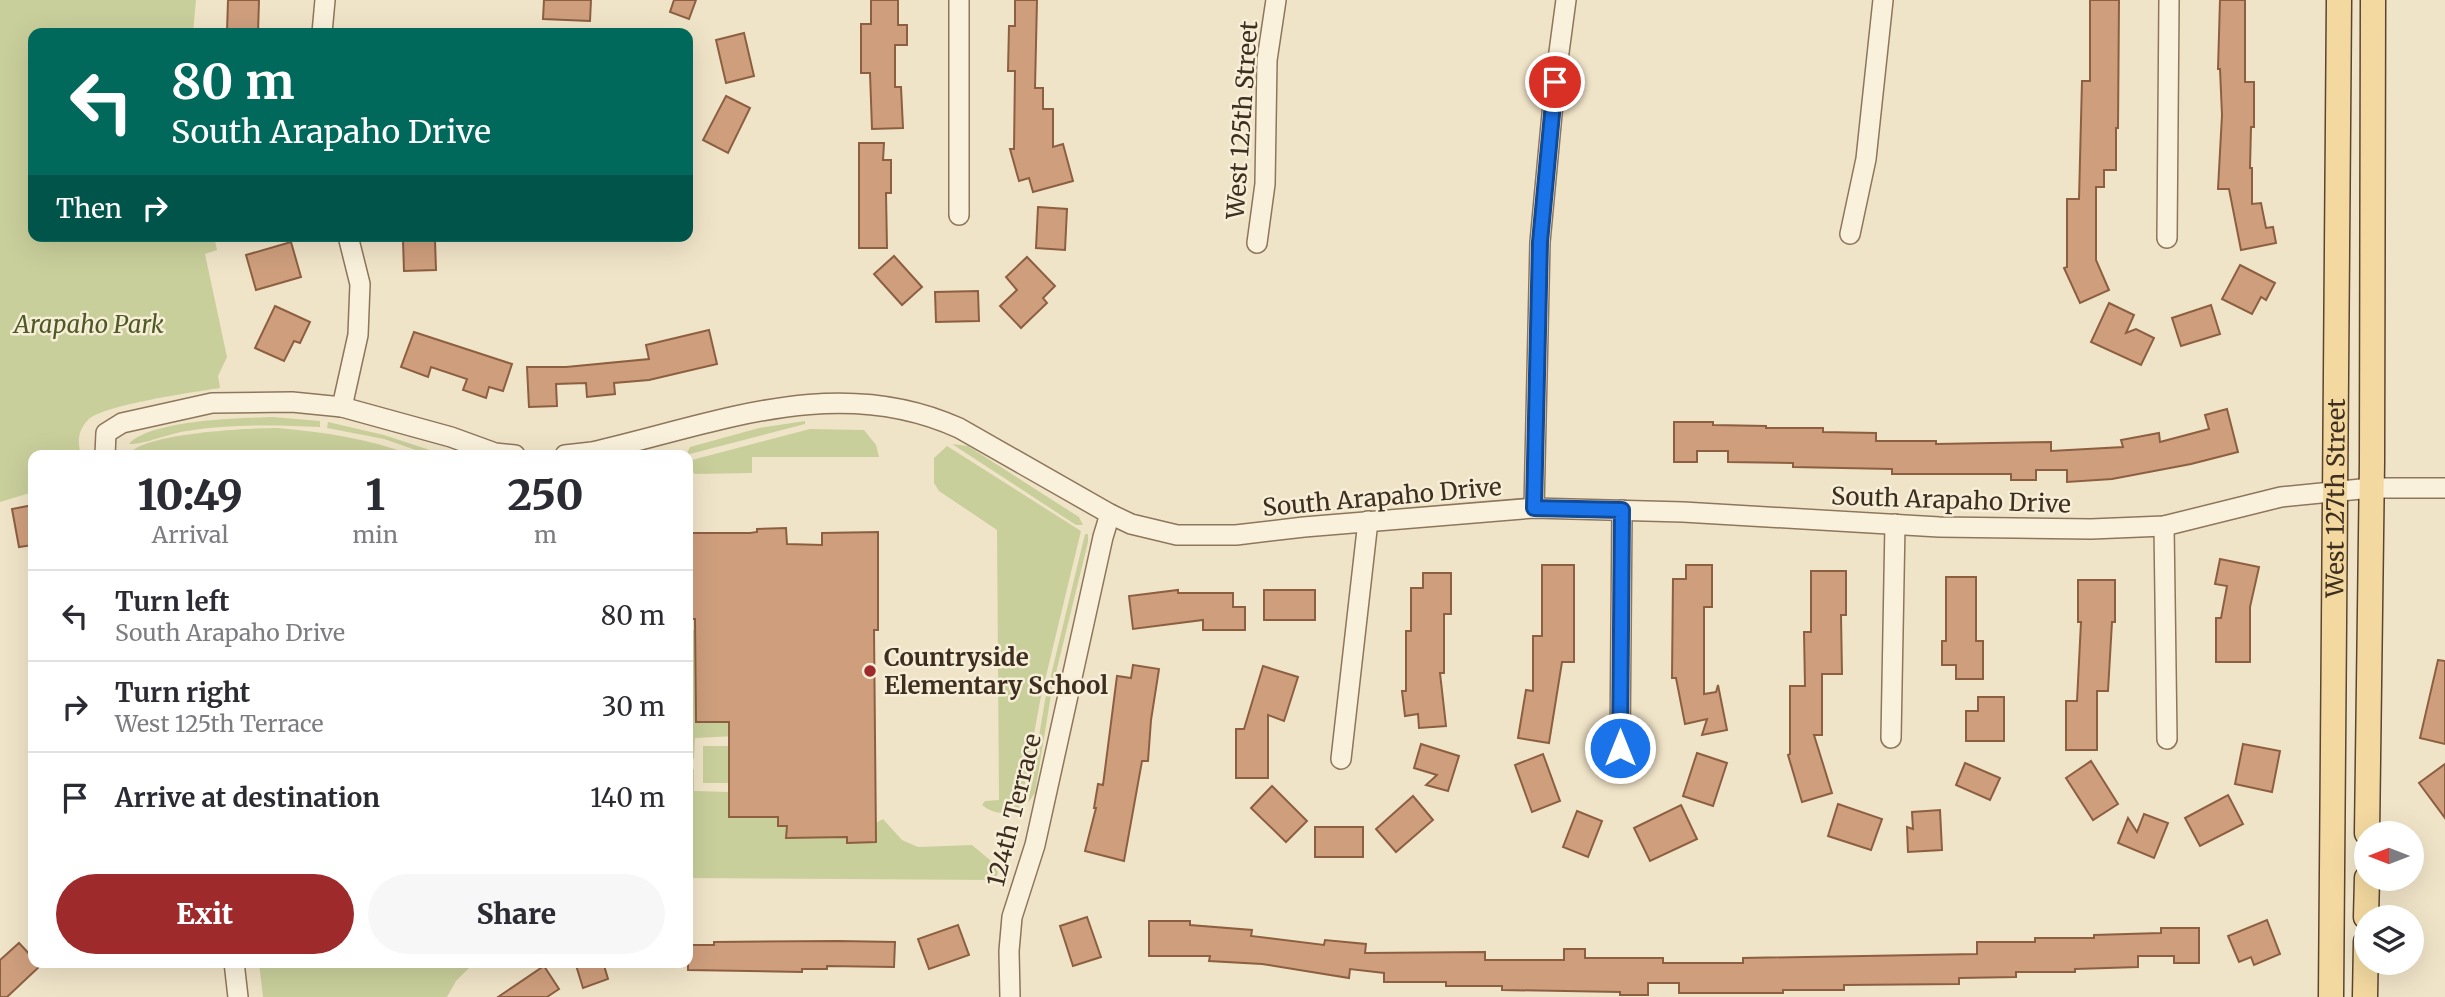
<!DOCTYPE html>
<html lang="en">
<head>
<meta charset="utf-8">
<style>
  :root { --surface:#fff; --page:#f7f7f7; --text:#2b2b33; --muted:#7c7c81; --line:#e1e1e2; --accent:#9e2a2b }
  body { margin:0; font-family:Merriweather,serif; background:var(--page); color:var(--text); height:100vh; display:flex; flex-direction:column; font-size:26px; white-space:nowrap }
  * { box-sizing:border-box; margin:0 }
  p { font-size:23px; color:var(--muted) }
  .icon { flex:none; width:38px; height:38px; fill:none; stroke:currentColor; stroke-width:2; stroke-linecap:round; stroke-linejoin:round }
  .map { position:relative; flex:1; overflow:hidden }
  .details { position:absolute; left:28px; top:450px; width:665px; height:518px; display:flex; flex-direction:column; background:var(--surface); border-radius:14px; box-shadow:0 7px 28px #0002 }
  .details>* { flex:none }
  .banner { position:absolute; left:28px; top:28px; width:665px; height:214px; border-radius:14px; box-shadow:0 7px 28px #0002; background:#00695c; color:#fff; overflow:hidden }
  .needle { width:46px; rotate:270deg }
  .controls { position:absolute; left:2354px; top:821px; display:grid; gap:14px }
  .controls a { display:grid; place-items:center; width:70px; height:70px; border-radius:50%; background:var(--surface); box-shadow:0 7px 28px #0002; font-size:35px }
  .pin { position:absolute; display:grid; place-items:center; width:60px; height:60px; color:#fff; margin:-30px; border:4px solid #fff; border-radius:50%; box-shadow:0 2px 7px #0007 }
  .me { position:absolute; width:77px; margin:-38px; rotate:0deg; stroke-linejoin:round; filter:drop-shadow(0 0 5px #0008) }
  .turn { display:flex; align-items:center; gap:24px; height:147px; padding:0 28px; font-size:32px }
  .turn .icon { width:91px; height:91px; stroke-width:2.5 }
  .turn b { display:block; font-size:49px; line-height:60px }
  .then { display:flex; align-items:center; height:66px; padding:0 28px; background:#0003; gap:14px; font-size:26px }
  .eta { display:flex; justify-content:space-evenly; align-items:center; height:119px; text-align:center }
  .eta b { font-size:42px; font-weight:800; line-height:49px }
  .action { display:flex; gap:14px; margin-top:auto; padding:14px 28px }
  .action a { flex:1; height:80px; border-radius:42px; background:var(--accent); color:#fff; font-size:28px; font-weight:800; line-height:80px; text-align:center }
  .action a+a { background:var(--page); color:var(--text) }
  ul { padding:0; list-style:none }
  li { display:flex; align-items:center; gap:21px; height:91px; padding:0 28px; border-top:2px solid var(--line) }
  li div { flex:1 }
  li b { display:block; font-size:26px }
  li em { font-style:normal }
  .map>svg:first-child { display:block }
  .green { fill:#c9cf9b }
  .building { fill:#cf9f7d; stroke:#8d5f41; stroke-width:2 }
  .lines { fill:none; stroke-linecap:round; stroke-linejoin:round }
  .minor-casing { stroke:#8d765c; stroke-width:22 }
  .major-casing { stroke:#5b4430; stroke-width:27 }
  .minor { stroke:#faf1dc; stroke-width:19 }
  .major { stroke:#f3d9a0; stroke-width:24 }
  .route-casing { stroke:#114b97; stroke-width:18 }
  .route { stroke:#1a73e8; stroke-width:12 }
  .poi-dot { fill:#9e2a2b; stroke:#f7eed8; stroke-width:2.5 }
  .labels { text-anchor:middle; dominant-baseline:central; stroke-width:5; stroke-linejoin:round; paint-order:stroke }
  .street-label { font-size:24px; fill:#3d2e20; stroke:#f7eed8 }
  .park-label { font-size:24px; font-style:italic; fill:#4d5a26; stroke:#f7eed8 }
  .poi-label { font-size:24px; font-weight:bold; fill:#3d2e20; stroke:#f7eed8; text-anchor:start }
</style>
</head>
<body>
<div class="map">
<svg width="2445" height="997" viewBox="0 0 2445 997">
  <rect width="100%" height="100%" fill="#f0e4c8"/>
  <!-- green -->
  <g class="green">
    <path d="M0 0H196L193 33H33V236H214L217 250 205 254 227 357 218 376 220 388C195 392 102 405 88 420 78 430 77 442 81 455H33V492L0 502Z"/>
    <path d="M273 417 320 421V427C275 425 231 424 187 431 170 433 143 445 129 444 150 420 240 418 273 417Z"/>
    <polygon points="805,421 805,424 686,455 690,447 759,428"/>
    <polygon points="328,422 384,435 445,455 430,455 384,439 327,428"/>
    <path d="M278 428C325 432 368 439 413 455H132L131 452C150 433 249 428 278 428Z"/>
    <polygon points="810,429 864,430 876,445 879,457 752,457 752,473 695,474 688,468 688,461"/>
    <polygon points="952,444 968,446 1079,517 1083,525 1076,525"/>
    <path d="M947 446 1081 531 1040 701 1021 807C1008 815 994 815 982 805L985 801 999 800 997 530 939 491 934 483V458Z"/>
    <polygon points="1085,534 1088,534 1088,542 1052,689 1035,793 1028,803 1045,700"/>
    <polygon points="688,630 695,630 696,722 740,722 737,736 695,738 694,759 688,759"/>
    <rect x="703" y="746" width="26" height="37"/>
    <polygon points="688,769 694,769 694,791 729,792 729,817 778,817 778,826 787,826 786,837 847,837 848,843 875,842 876,823 883,819 902,840 918,847 972,845 990,860 998,872 996,880 688,878"/>
    <polygon points="259,963 259,962 474,963 456,981 447,997 263,997"/>
  </g>
  <!-- building -->
  <g class="building">
    <polygon points="228,0 259,0 258,33 227,32"/>
    <polygon points="544,0 591,0 590,21 543,19"/>
    <polygon points="674,0 696,0 689,19 670,12"/>
    <polygon points="871,0 898,0 898,25 907,25 907,45 895,45 895,87 901,87 903,128 872,129 870,73 861,73 861,24 871,24"/>
    <polygon points="1015,0 1037,0 1035,88 1043,88 1043,109 1053,109 1053,147 1063,144 1073,181 1033,192 1029,178 1019,181 1010,149 1014,149 1015,71 1008,71 1009,26 1015,26"/>
    <polygon points="2090,0 2119,0 2118,128 2116,128 2116,170 2104,170 2104,187 2096,187 2096,260 2109,290 2080,303 2064,268 2067,267 2067,199 2079,199 2082,81 2090,81"/>
    <polygon points="2220,0 2245,0 2245,82 2254,82 2254,127 2251,127 2250,168 2252,168 2252,204 2261,203 2266,228 2273,227 2276,243 2241,250 2229,189 2218,189 2222,115 2220,69 2218,69"/>
    <polygon points="744,33 754,76 726,83 716,40"/>
    <polygon points="726,96 750,108 728,153 703,140"/>
    <polygon points="859,143 884,143 883,160 891,160 891,193 886,193 887,248 859,248"/>
    <polygon points="1038,207 1067,209 1065,250 1036,248"/>
    <polygon points="435,240 436,270 404,271 403,241"/>
    <polygon points="291,242 301,277 256,290 246,255"/>
    <polygon points="894,256 922,287 902,305 874,274"/>
    <polygon points="1027,257 1055,286 1043,298 1047,303 1021,328 1000,306 1017,290 1006,277"/>
    <polygon points="2240,265 2275,283 2266,300 2261,297 2252,314 2222,299"/>
    <polygon points="978,291 979,321 936,322 935,292"/>
    <polygon points="2109,303 2134,315 2126,333 2136,329 2154,338 2141,365 2091,342"/>
    <polygon points="2211,305 2220,334 2181,346 2172,318"/>
    <polygon points="275,306 310,322 300,343 294,341 284,361 255,348"/>
    <polygon points="709,330 717,364 649,380 614,383 615,394 587,397 586,383 556,384 557,406 529,407 527,367 566,367 649,359 646,345"/>
    <polygon points="414,332 512,364 503,391 489,387 486,398 463,390 467,379 431,367 428,377 401,367"/>
    <polygon points="2227,409 2238,452 2191,464 2112,479 2067,482 2067,470 2036,470 2036,480 2011,480 2011,474 1892,474 1892,469 1793,467 1793,463 1728,462 1728,451 1697,451 1697,462 1674,462 1674,422 1713,422 1713,425 1766,426 1766,428 1823,428 1823,432 1876,433 1876,441 1936,441 1936,444 2051,442 2051,451 2123,447 2121,440 2159,433 2160,442 2209,429 2205,415"/>
    <polygon points="33,505 33,545 19,547 12,509"/>
    <polygon points="786,528 787,544 822,545 822,533 878,532 878,630 874,630 876,842 847,843 847,837 786,838 787,826 778,826 778,817 729,817 729,722 696,722 695,619 688,619 688,533 750,533 757,532 757,529"/>
    <polygon points="2220,559 2259,567 2250,607 2250,662 2216,662 2216,618 2221,618 2227,586 2215,584"/>
    <polygon points="1542,565 1574,565 1574,662 1562,662 1549,743 1518,738 1526,690 1533,691 1533,636 1542,636"/>
    <polygon points="1686,565 1712,565 1712,607 1704,607 1704,694 1716,692 1718,685 1727,730 1702,735 1707,719 1685,724 1676,678 1672,678 1673,579 1686,579"/>
    <polygon points="1811,571 1846,571 1846,615 1841,615 1842,674 1822,674 1822,735 1814,735 1832,793 1802,802 1788,755 1790,754 1790,686 1805,686 1804,632 1811,632"/>
    <polygon points="1423,573 1451,573 1451,614 1444,614 1444,673 1440,673 1446,726 1419,728 1418,714 1405,716 1402,691 1406,691 1406,631 1411,631 1411,588 1423,588"/>
    <polygon points="1946,577 1976,577 1976,641 1983,641 1983,679 1956,679 1956,665 1942,665 1942,641 1946,641"/>
    <polygon points="2078,580 2115,580 2115,622 2112,622 2108,691 2097,691 2097,750 2066,750 2066,701 2077,701 2081,622 2078,622"/>
    <polygon points="1178,590 1178,593 1233,593 1233,607 1245,607 1245,630 1203,630 1203,620 1133,629 1129,596"/>
    <rect x="1264" y="590" width="51" height="30"/>
    <polygon points="2438,660 2445,661 2445,744 2420,738"/>
    <polygon points="1133,665 1159,669 1151,720 1148,761 1142,761 1124,861 1085,851 1096,808 1094,808 1098,784 1103,785 1117,676 1131,678"/>
    <polygon points="1263,666 1298,677 1284,721 1268,715 1268,778 1236,778 1236,729 1244,729"/>
    <polygon points="1978,697 2004,697 2004,741 1966,741 1966,711 1978,711"/>
    <polygon points="1421,744 1459,756 1448,791 1426,785 1437,775 1414,768"/>
    <polygon points="2243,744 2280,751 2272,792 2235,784"/>
    <polygon points="1697,753 1727,763 1713,806 1683,796"/>
    <polygon points="1543,754 1560,801 1532,812 1515,765"/>
    <polygon points="2091,761 2118,804 2093,820 2066,778"/>
    <polygon points="1965,763 2000,778 1990,800 1956,785"/>
    <polygon points="2445,764 2445,818 2419,783"/>
    <polygon points="1272,786 1307,821 1286,842 1251,808"/>
    <polygon points="2228,795 2243,824 2200,846 2185,818"/>
    <polygon points="1413,796 1433,820 1396,852 1376,829"/>
    <polygon points="1838,804 1882,819 1871,850 1828,836"/>
    <polygon points="1681,805 1697,839 1650,861 1634,828"/>
    <polygon points="1940,810 1942,850 1908,852 1907,827 1913,829 1912,812"/>
    <polygon points="1577,811 1602,821 1588,857 1563,847"/>
    <polygon points="2144,814 2168,823 2154,858 2118,843 2128,818 2137,832"/>
    <rect x="1315" y="827" width="48" height="30"/>
    <polygon points="1087,917 1101,957 1073,966 1060,926"/>
    <polygon points="2267,920 2280,954 2254,965 2251,957 2239,962 2228,936"/>
    <polygon points="1149,921 1190,921 1190,925 1252,930 1251,936 1324,945 1325,940 1366,944 1365,953 1485,952 1485,960 1564,960 1564,949 1585,949 1585,958 1663,958 1663,963 1743,963 1743,958 1977,954 1977,942 2035,942 2035,938 2094,938 2094,935 2161,933 2161,928 2199,928 2199,963 2174,963 2174,956 2138,956 2138,967 2075,969 2075,972 2016,972 2016,977 1959,978 1959,984 1844,985 1844,990 1783,990 1783,993 1679,993 1679,983 1648,983 1648,995 1620,995 1620,992 1502,990 1502,986 1446,986 1446,982 1384,982 1384,973 1350,969 1349,978 1262,964 1209,961 1210,956 1149,956"/>
    <polygon points="958,925 969,955 929,969 918,939"/>
    <polygon points="838,941 895,942 894,967 827,966 827,969 802,969 802,972 688,970 688,945 714,945 714,942"/>
    <polygon points="19,943 33,958 33,962 40,966 7,997 0,997 0,960"/>
    <polygon points="575,962 603,962 608,979 583,988"/>
    <polygon points="544,966 559,989 547,997 498,997"/>
  </g>
  <g class="lines">
    <defs>
      <g id="minor">
        <polyline points="959,0 959,215"/>
        <polyline points="322,33 325,0"/>
        <polyline points="1850,234 1866,159 1883,0"/>
        <polyline points="2167,238 2169,0"/>
        <polyline points="1257,243 1265,184 1267,60 1276,0"/>
        <polyline points="342,407 358,335 360,284 348,236"/>
        <polyline points="105,455 106,433 122,423 212,403 292,402 342,407 451,437 495,453 515,455"/>
        <path d="M565 455 592 452C715 424 836 372 959 428L1110 514 1131 524 1177 535H1236L1304 527 1534 508 1683 512 1939 527 2091 529 2164 526 2281 497 2371 488H2445"/>
        <polyline points="1534,508 1540,242 1555,82 1566,0"/>
        <polyline points="2164,526 2167,739"/>
        <polyline points="1891,738 1895,524"/>
        <polyline points="1620,748 1622,510"/>
        <polyline points="1341,759 1368,521"/>
        <polyline points="234,962 238,997"/>
        <polyline points="1010,997 1009,951 1012,917 1035,845 1103,537 1110,514"/>
      </g>
      <g id="major">
        <polyline points="2367,833 2372,462 2373,0"/>
        <polyline points="2366,917 2367,878"/>
        <path id="s1" d="M2331 997 2339 0"/>
        <polyline points="2365,997 2366,942"/>
      </g>
    </defs>
    <!-- minor casing -->
    <use href="#minor" class="minor-casing"/>
    <!-- major casing -->
    <use href="#major" class="major-casing"/>
    <!-- minor -->
    <use href="#minor" class="minor"/>
    <!-- major -->
    <use href="#major" class="major"/>
  </g>
  <g class="lines">
    <defs>
      <polyline id="route" points="1555,82 1540,242 1534,508 1622,510 1620,748"/>
    </defs>
    <!-- route casing -->
    <use href="#route" class="route-casing"/>
    <!-- route -->
    <use href="#route" class="route"/>
  </g>
  <!-- markers -->
  <circle class="poi-dot" cx="870" cy="671" r="7"/>
  <g class="labels">
    <!-- street labels -->
    <g class="street-label">
      <text transform="translate(1242 120) rotate(-86)">West 125th Street</text>
      <text transform="translate(1382 497) rotate(-5)">South Arapaho Drive</text>
      <text stroke="none"><textPath href="#s1" startOffset="499">West 127th Street</textPath></text>
      <text transform="translate(1951 500) rotate(2)">South Arapaho Drive</text>
      <text transform="translate(1014 810) rotate(-76)">124th Terrace</text>
    </g>
    <!-- park labels -->
    <g class="park-label">
      <text x="89" y="324">Arapaho Park</text>
    </g>
    <!-- poi labels -->
    <g class="poi-label">
      <text x="884" y="657">Countryside<tspan x="884" dy="28">Elementary School</tspan></text>
    </g>
  </g>
</svg>
<div class="controls">
<a><svg class="needle" viewBox="-14 -14 28 28"><path d="M0-13l5 13h-10z" fill="#e53935"/><path d="M0 13l5-13h-10z" fill="#7c7c81"/></svg></a>
<a><svg class="icon" aria-label="layers" viewBox="0 0 24 24"><path d="M12 4l9 5-9 5-9-5zM3 14l9 5 9-5"/></svg></a>
</div>
<div class="pin" style="left:1555px;top:82px;background:#d93025"><svg class="icon" aria-label="arrive" viewBox="0 0 24 24"><path d="M6 21V4h12l-3 4 3 4H6"/></svg></div>
<svg class="me" style="left:1620px;top:748px" viewBox="-20 -20 40 40"><circle r="17" fill="#1a73e8" stroke="#fff" stroke-width="3"/><path d="M0-11L8 9 0 5-8 9z" fill="#fff"/></svg>
<div class="banner">
<div class="turn"><svg class="icon" aria-label="left" viewBox="0 0 24 24"><path d="M17 20v-9H6M10 6l-5 5 5 5"/></svg><div><b>80 m</b>South Arapaho Drive</div></div>
<div class="then">Then<svg class="icon" aria-label="right" viewBox="0 0 24 24"><path d="M7 20v-9h11M14 6l5 5-5 5"/></svg></div>
</div>
<section class="details">
<div class="eta">
<div><b>10:49</b><p>Arrival</p></div>
<div><b>1</b><p>min</p></div>
<div><b>250</b><p>m</p></div>
</div>
<ul>
<li><svg class="icon" aria-label="left" viewBox="0 0 24 24"><path d="M17 20v-9H6M10 6l-5 5 5 5"/></svg><div><b>Turn left</b><p>South Arapaho Drive</p></div><em>80 m</em></li>
<li><svg class="icon" aria-label="right" viewBox="0 0 24 24"><path d="M7 20v-9h11M14 6l5 5-5 5"/></svg><div><b>Turn right</b><p>West 125th Terrace</p></div><em>30 m</em></li>
<li><svg class="icon" aria-label="arrive" viewBox="0 0 24 24"><path d="M6 21V4h12l-3 4 3 4H6"/></svg><div><b>Arrive at destination</b></div><em>140 m</em></li>
</ul>
<div class="action"><a>Exit</a><a>Share</a></div>
</section>
</div>
</body>
</html>
